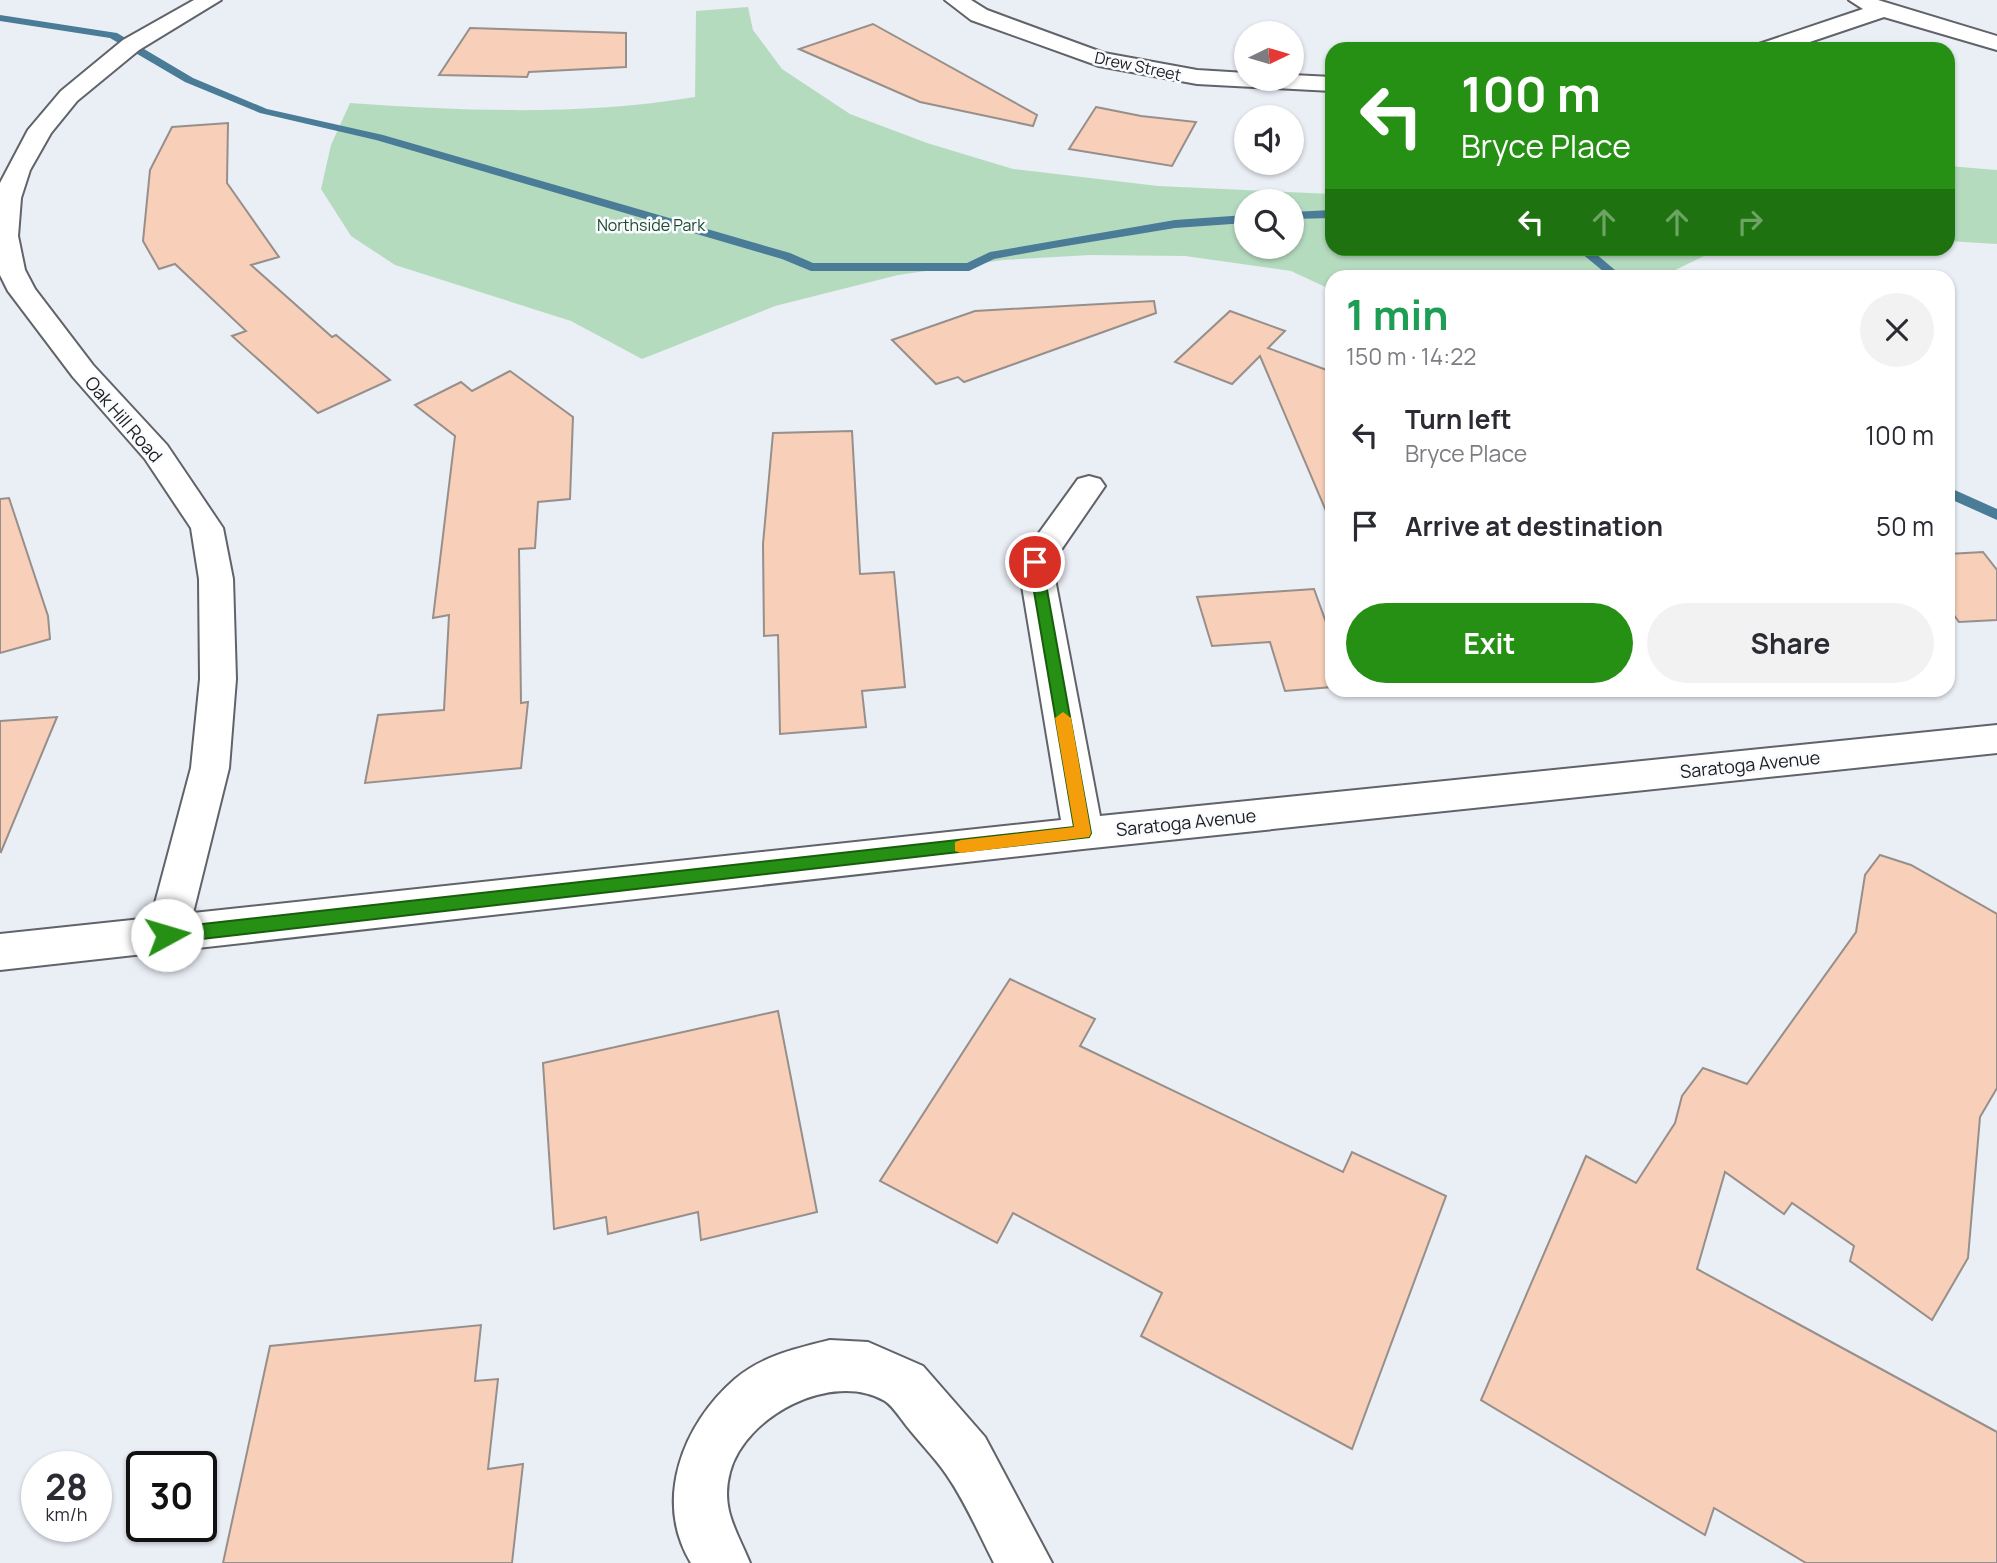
<!DOCTYPE html>
<html lang="en">
<head>
<meta charset="utf-8">
<style>
  :root { --surface:#fff; --page:#f2f2f3; --text:#2b2b33; --muted:#7c7c81; --accent:#269014 }
  body { margin:0; font-family:Manrope,sans-serif; background:var(--page); color:var(--text); height:100vh; display:flex; flex-direction:column; font-size:26px; white-space:nowrap }
  * { box-sizing:border-box; margin:0 }
  p { font-size:23px; color:var(--muted) }
  .icon { flex:none; width:38px; height:38px; fill:none; stroke:currentColor; stroke-width:2; stroke-linecap:round; stroke-linejoin:round }
  .map { position:relative; flex:1; overflow:hidden }
  .details { position:absolute; left:1325px; top:270px; width:630px; height:427px; display:flex; flex-direction:column; background:var(--surface); border-radius:21px; box-shadow:0 2px 5px #0004 }
  .details>* { flex:none }
  .top-card { position:absolute; left:1325px; top:42px; width:630px; height:214px; border-radius:21px; box-shadow:0 2px 5px #0004; background:#269014; color:#fff; overflow:hidden }
  .needle { width:46px; rotate:85deg }
  .controls { position:absolute; left:1234px; top:21px; display:grid; gap:14px }
  .controls a { display:grid; place-items:center; width:70px; height:70px; border-radius:50%; background:var(--surface); box-shadow:0 2px 5px #0004; font-size:35px }
  .speed { position:absolute; left:21px; top:1451px; display:flex; gap:14px; font-size:35px; font-weight:700; text-align:center }
  .speed>* { display:grid; place-content:center; width:91px; height:91px; border-radius:50%; background:var(--surface); box-shadow:0 2px 5px #0004; line-height:1 }
  .speed small { font-size:18px; font-weight:400 }
  .speed .limit { border:4px solid #111; border-radius:10px; background:#fff; color:#111 }
  .pin { position:absolute; display:grid; place-items:center; width:60px; height:60px; color:#fff; margin:-30px; border:4px solid #fff; border-radius:50%; box-shadow:0 2px 7px #0007 }
  .me { position:absolute; width:77px; margin:-38px; rotate:84deg; stroke-linejoin:round; filter:drop-shadow(0 0 5px #0008) }
  .turn { display:flex; align-items:center; gap:24px; height:147px; padding:0 21px; font-size:32px }
  .turn .icon { width:91px; height:91px; stroke-width:2.5 }
  .turn b { display:block; font-size:49px; line-height:60px }
  .lanes { display:flex; align-items:center; height:66px; padding:0 21px; background:#0003; justify-content:center; gap:35px; direction:ltr }
  .lanes .off { opacity:.35 }
  .round { display:grid; place-items:center; flex:none; width:74px; height:74px; border-radius:37px; background:var(--page) }
  .head { display:flex; align-items:center; justify-content:space-between; height:119px; padding:0 21px }
  h1 { font-size:42px; font-weight:700; line-height:52px; color:#1e9e55 }
  .button { display:flex; gap:14px; margin-top:auto; padding:14px 21px }
  .button a { flex:1; height:80px; border-radius:42px; background:var(--accent); color:#fff; font-size:28px; font-weight:700; line-height:80px; text-align:center }
  .button a+a { background:var(--page); color:var(--text) }
  ul { padding:0; list-style:none }
  li { display:flex; align-items:center; gap:21px; height:91px; padding:0 21px }
  li div { flex:1 }
  li b { display:block; font-size:26px }
  li em { font-style:normal }
  .map>svg:first-child { display:block }
  .green { fill:#b5dbbf; fill-rule:evenodd }
  .lines { fill:none; stroke-linecap:round; stroke-linejoin:round }
  .stream { fill:#4a7b97; fill-rule:evenodd }
  .building { fill:#f8cfb8; stroke:#968f8b; stroke-width:2 }
  .minor-casing { stroke:#606369; stroke-width:4 }
  .minor { fill:#fff; fill-rule:evenodd }
  .route { fill:#269014; stroke:#195e0d; stroke-width:2 }
  .slow { fill:#f59e0b }
  .labels { text-anchor:middle; dominant-baseline:central; stroke-width:5; stroke-linejoin:round; paint-order:stroke }
  .far-street-label { font-size:16px; fill:#1c1d1f; stroke:#fafbfe }
  .far-park-label { font-size:16px; fill:#1c4b2d; stroke:#fafbfe }
  .street-label { font-size:18px; fill:#1c1d1f; stroke:#fafbfe }
</style>
</head>
<body>
<div class="map">
<svg width="1997" height="1563" viewBox="0 0 1997 1563">
  <rect width="100%" height="100%" fill="#eaeef5"/>
  <!-- green -->
  <g class="green">
    <path d="M748 7 753 30 782 69 850 114 927 143 1013 169 1158 186 1332 194V248L1739 249 1706 255 1663 276H1332V290L1291 271 1185 256 1090 255 1003 260 898 275 775 306 642 359 571 321 395 265 351 236 321 189 331 145 350 103C464 111 580 116 695 97L696 11ZM1246 201H1292V247H1246Z"/>
    <polygon points="1948,166 1997,170 1997,244 1948,241"/>
  </g>
  <g class="lines">
    <!-- stream -->
    <g class="stream">
      <polygon points="0,15 117,33 193,78 267,109 383,135 790,253 813,263 967,263 990,252 1175,220 1246,215 1246,223 1175,228 1054,248 994,259 969,271 811,271 782,259 376,140 260,113 185,82 110,38 0,21"/>
      <polygon points="1332,210 1332,218 1292,219 1292,212"/>
      <polygon points="1575,248 1589,248 1622,276 1609,276"/>
      <polygon points="1948,487 1997,509 1997,520 1948,498"/>
    </g>
  </g>
  <!-- building -->
  <g class="building">
    <polygon points="873,24 1037,115 1033,126 920,102 799,49"/>
    <polygon points="470,28 626,33 626,67 529,72 527,77 439,75"/>
    <polygon points="1096,107 1141,116 1196,122 1172,166 1069,149"/>
    <polygon points="228,123 227,183 279,257 251,265 332,337 336,335 390,380 318,413 232,336 246,331 175,264 159,269 143,241 150,170 172,127"/>
    <polygon points="1154,301 1156,313 964,382 958,377 936,384 892,340 975,311"/>
    <polygon points="1230,311 1285,331 1268,348 1332,372 1332,525 1260,356 1232,384 1175,362"/>
    <polygon points="510,371 573,417 570,499 538,502 535,548 519,549 521,703 528,702 521,768 365,783 378,715 444,710 449,615 433,618 455,436 415,405 461,382 472,391"/>
    <polygon points="852,431 860,574 894,572 905,687 862,691 866,727 780,734 778,635 764,636 763,544 773,433"/>
    <polygon points="9,498 48,616 50,639 0,653 0,499"/>
    <polygon points="1983,552 1997,570 1997,620 1959,622 1948,607 1948,554"/>
    <polygon points="1314,589 1332,639 1332,687 1285,691 1270,642 1212,646 1197,597"/>
    <polygon points="57,717 1,852 0,851 0,721"/>
    <polygon points="1880,855 1911,865 1997,914 1997,1088 1980,1117 1968,1258 1932,1320 1850,1261 1854,1246 1792,1203 1784,1214 1725,1172 1697,1269 1997,1432 1997,1563 1806,1563 1714,1508 1705,1535 1481,1400 1586,1156 1636,1183 1675,1123 1682,1096 1703,1068 1747,1084 1856,932 1865,875"/>
    <polygon points="1010,979 1095,1019 1080,1046 1343,1172 1352,1152 1446,1196 1352,1449 1141,1336 1162,1293 1013,1213 997,1243 880,1181"/>
    <polygon points="778,1011 817,1212 701,1240 698,1212 608,1234 606,1217 554,1229 543,1063"/>
    <polygon points="481,1325 475,1381 498,1379 488,1469 523,1464 512,1563 223,1563 270,1346"/>
  </g>
  <g class="lines">
    <defs>
      <g id="minor">
        <polygon points="194,0 221,0 139,50 77,101 51,133 30,170 21,198 18,236 25,270 35,289 93,365 167,445 223,528 233,579 236,679 229,768 193,913 1061,820 1018,562 1078,479 1089,476 1100,479 1105,486 1052,563 1100,816 1997,725 1997,753 1083,849 0,970 0,934 151,918 191,768 200,679 199,579 191,528 145,459 73,377 8,291 0,275 0,183 28,130 61,91 123,40"/>
        <polygon points="945,0 971,0 987,10 1104,53 1197,70 1246,73 1246,79 1292,79 1292,75 1332,77 1332,91 1197,84 1099,66 971,20"/>
        <polygon points="1849,0 1878,0 1997,36 1997,50 1884,17 1789,49 1756,49 1759,44 1863,9"/>
        <path d="M830 1340 868 1342 923 1366 985 1437 1052 1563H994C979 1534 965 1501 946 1474 935 1458 921 1444 909 1429 902 1421 894 1407 885 1401 832 1370 745 1416 730 1472 720 1509 737 1531 750 1563H691C653 1500 683 1424 735 1379 762 1356 797 1348 830 1340Z"/>
      </g>
    </defs>
    <!-- minor casing -->
    <use href="#minor" class="minor-casing"/>
    <!-- minor -->
    <use href="#minor" class="minor"/>
  </g>
  <!-- route -->
  <polygon class="route" points="1035,557 1042,562 1091,833 1089,837 167,943 158,935 167,928 1074,827 1029,562"/>
  <!-- slow -->
  <polygon class="slow" points="1063,712 1071,718 1091,833 1089,837 961,853 955,851 955,842 961,840 1074,827 1055,718"/>
  <g class="labels">
    <!-- far-street labels -->
    <g class="far-street-label">
      <text transform="translate(1138 66) rotate(12)">Drew Street</text>
    </g>
    <!-- far-park labels -->
    <g class="far-park-label">
      <text x="651" y="225">Northside Park</text>
    </g>
    <!-- street labels -->
    <g class="street-label">
      <text transform="translate(124 419) rotate(49)">Oak Hill Road</text>
      <text transform="translate(1750 764) rotate(-6)">Saratoga Avenue</text>
      <text transform="translate(1186 822) rotate(-6)">Saratoga Avenue</text>
    </g>
  </g>
</svg>
<div class="controls">
<a><svg class="needle" viewBox="-14 -14 28 28"><path d="M0-13l5 13h-10z" fill="#e53935"/><path d="M0 13l5-13h-10z" fill="#7c7c81"/></svg></a>
<a><svg class="icon" aria-label="sound" viewBox="0 0 24 24"><path d="M4 9h4l5-4v14l-5-4H4zM17 9q2 3 0 6"/></svg></a>
<a><svg class="icon" aria-label="search" viewBox="0 0 24 24"><circle cx="10" cy="10" r="6"/><path d="M15 15l6 6"/></svg></a>
</div>
<div class="speed"><div>28<small>km/h</small></div><div class="limit">30</div></div>
<div class="pin" style="left:1035px;top:562px;background:#d93025"><svg class="icon" aria-label="arrive" viewBox="0 0 24 24"><path d="M6 21V4h12l-3 4 3 4H6"/></svg></div>
<svg class="me" style="left:167px;top:935px" viewBox="-20 -20 40 40"><circle r="19" fill="#fff"/><path d="M0-13L10 11 0 6-10 11z" fill="#269014"/></svg>
<div class="top-card">
<div class="turn"><svg class="icon" aria-label="left" viewBox="0 0 24 24"><path d="M17 20v-9H6M10 6l-5 5 5 5"/></svg><div><b>100 m</b>Bryce Place</div></div>
<div class="lanes"><svg class="icon" aria-label="left" viewBox="0 0 24 24"><path d="M17 20v-9H6M10 6l-5 5 5 5"/></svg><svg class="icon off" aria-label="ahead" viewBox="0 0 24 24"><path d="M12 20V5M6 11l6-6 6 6"/></svg><svg class="icon off" aria-label="ahead" viewBox="0 0 24 24"><path d="M12 20V5M6 11l6-6 6 6"/></svg><svg class="icon off" aria-label="right" viewBox="0 0 24 24"><path d="M7 20v-9h11M14 6l5 5-5 5"/></svg></div>
</div>
<section class="details">
<div class="head"><div><h1>1 min</h1><p>150 m · 14:22</p></div><a class="round"><svg class="icon" aria-label="close" viewBox="0 0 24 24"><path d="M6 6l12 12M18 6L6 18"/></svg></a></div>
<ul>
<li><svg class="icon" aria-label="left" viewBox="0 0 24 24"><path d="M17 20v-9H6M10 6l-5 5 5 5"/></svg><div><b>Turn left</b><p>Bryce Place</p></div><em>100 m</em></li>
<li><svg class="icon" aria-label="arrive" viewBox="0 0 24 24"><path d="M6 21V4h12l-3 4 3 4H6"/></svg><div><b>Arrive at destination</b></div><em>50 m</em></li>
</ul>
<div class="button"><a>Exit</a><a>Share</a></div>
</section>
</div>
</body>
</html>
